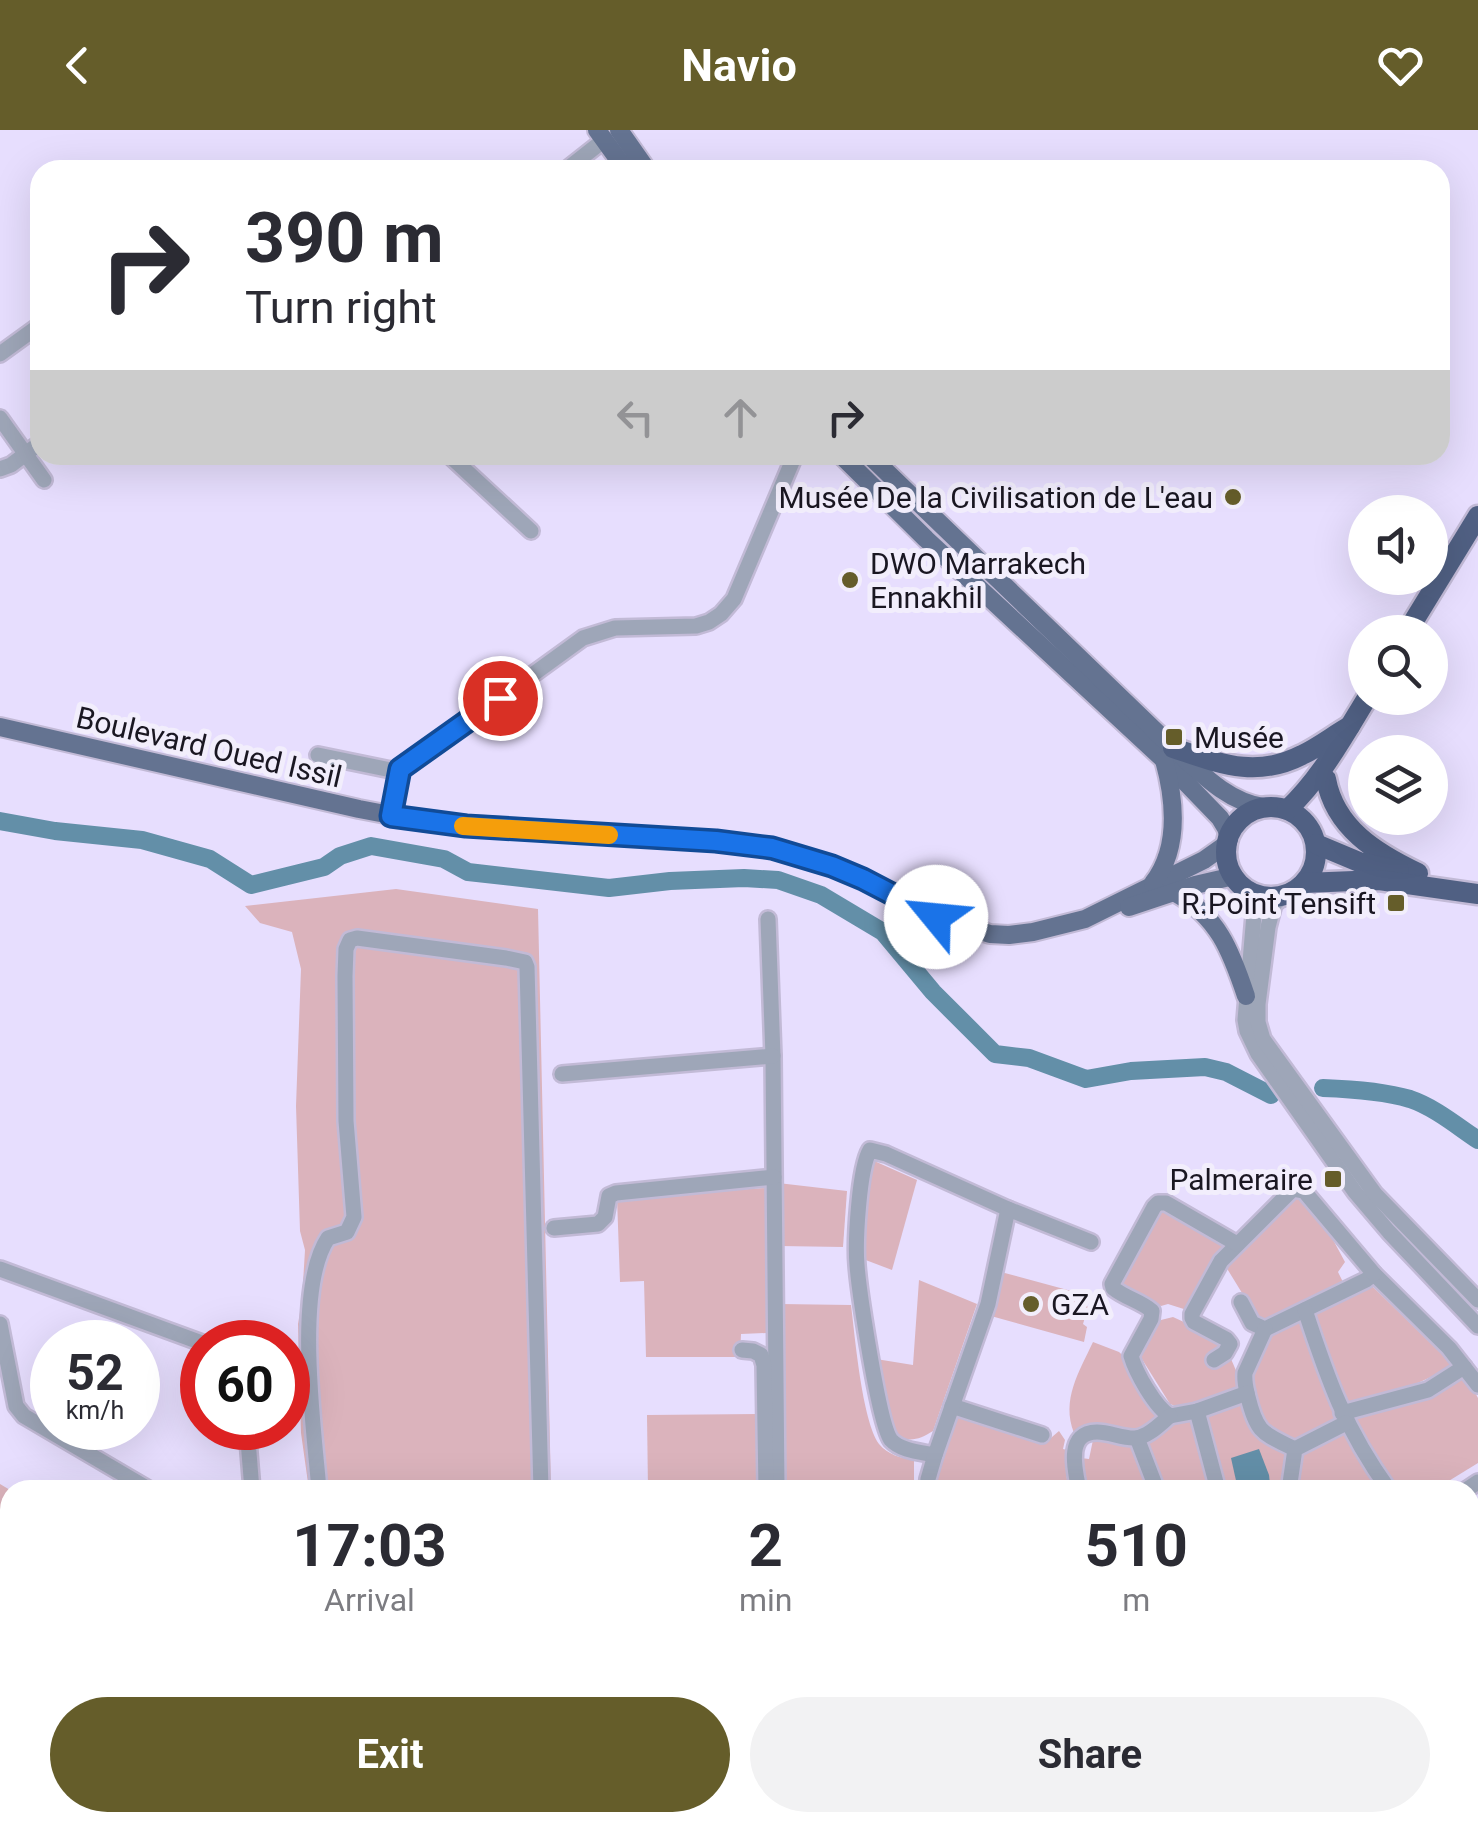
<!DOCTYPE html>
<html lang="en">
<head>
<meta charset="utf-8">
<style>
  :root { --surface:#fff; --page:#f2f2f3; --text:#2b2b33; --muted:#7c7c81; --accent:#655d2a }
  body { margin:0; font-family:Roboto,sans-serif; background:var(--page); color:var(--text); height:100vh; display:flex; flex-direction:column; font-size:38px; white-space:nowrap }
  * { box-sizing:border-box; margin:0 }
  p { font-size:32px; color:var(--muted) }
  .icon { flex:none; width:55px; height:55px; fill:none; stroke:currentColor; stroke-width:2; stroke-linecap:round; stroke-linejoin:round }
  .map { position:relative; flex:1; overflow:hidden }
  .drawer { position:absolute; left:0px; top:1350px; width:1480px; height:352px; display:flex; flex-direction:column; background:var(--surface); border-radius:30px 30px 0 0; box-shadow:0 10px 40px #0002 }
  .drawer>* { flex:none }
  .banner { position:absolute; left:30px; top:30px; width:1420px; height:305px; border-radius:30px; box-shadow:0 10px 40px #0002; background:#fff; color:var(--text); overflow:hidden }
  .fabs { position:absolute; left:1348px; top:365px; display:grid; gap:20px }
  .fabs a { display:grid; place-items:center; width:100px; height:100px; border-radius:50%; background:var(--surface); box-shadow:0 10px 40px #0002; font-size:50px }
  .speed { position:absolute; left:30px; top:1190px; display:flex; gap:20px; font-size:50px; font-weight:700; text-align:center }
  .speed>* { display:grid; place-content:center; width:130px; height:130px; border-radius:50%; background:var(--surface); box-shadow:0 10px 40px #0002; line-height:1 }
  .speed small { font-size:25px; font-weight:400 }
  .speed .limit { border:15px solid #d22; background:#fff; color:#111 }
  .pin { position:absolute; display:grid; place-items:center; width:85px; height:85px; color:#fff; margin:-42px; border:5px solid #fff; border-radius:50%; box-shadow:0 2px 10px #0007 }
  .me { position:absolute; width:110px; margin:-55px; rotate:298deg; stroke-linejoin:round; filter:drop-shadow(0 0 8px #0008) }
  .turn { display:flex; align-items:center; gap:35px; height:210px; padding:0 50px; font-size:45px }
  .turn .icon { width:130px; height:130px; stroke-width:2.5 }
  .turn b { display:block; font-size:70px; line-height:85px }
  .lanes { display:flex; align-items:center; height:95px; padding:0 50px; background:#0003; justify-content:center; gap:50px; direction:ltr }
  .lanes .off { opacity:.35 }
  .eta { display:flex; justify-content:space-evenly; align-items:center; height:170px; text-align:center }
  .eta b { font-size:60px; font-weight:700; line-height:70px }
  .primary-button { display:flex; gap:20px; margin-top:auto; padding:20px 50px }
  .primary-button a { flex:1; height:115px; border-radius:60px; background:var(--accent); color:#fff; font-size:40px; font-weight:700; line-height:115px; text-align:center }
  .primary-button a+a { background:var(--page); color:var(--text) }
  header { display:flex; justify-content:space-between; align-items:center; height:130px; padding:0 50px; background:var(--accent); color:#fff; font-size:45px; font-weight:700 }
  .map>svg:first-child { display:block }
  .green { fill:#dbb3bc }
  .water { fill:#638fa8 }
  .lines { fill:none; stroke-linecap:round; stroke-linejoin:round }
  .river { stroke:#638fa8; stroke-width:18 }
  .minor-casing { stroke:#c2bad6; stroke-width:20 }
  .major-casing { stroke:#c2bad6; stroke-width:22 }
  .highway-casing { stroke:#c2bad6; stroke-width:25 }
  .minor { stroke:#9ea6b8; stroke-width:15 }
  .major { stroke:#647391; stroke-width:18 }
  .highway { stroke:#506083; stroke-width:20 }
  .route-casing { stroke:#114b97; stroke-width:25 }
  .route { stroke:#1a73e8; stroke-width:18 }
  .slow { stroke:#f59e0b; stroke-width:18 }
  .poi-dot { fill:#655d2a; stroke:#f2eefc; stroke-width:4 }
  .labels { text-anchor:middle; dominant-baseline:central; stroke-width:10; stroke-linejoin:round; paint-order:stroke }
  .poi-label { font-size:30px; fill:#1a1722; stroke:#f2eefc; text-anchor:end }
  .street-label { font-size:30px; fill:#1a1722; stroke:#f2eefc }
</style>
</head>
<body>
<header><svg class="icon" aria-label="back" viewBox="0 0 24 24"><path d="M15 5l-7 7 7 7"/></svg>Navio<svg class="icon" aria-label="heart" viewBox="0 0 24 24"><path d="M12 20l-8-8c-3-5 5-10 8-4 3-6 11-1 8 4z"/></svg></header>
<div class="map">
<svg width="1478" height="1702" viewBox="0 0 1478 1702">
  <rect width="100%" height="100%" fill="#e7defe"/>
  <!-- green -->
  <g class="green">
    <polygon points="396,759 538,779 551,1360 309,1360 301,1303 298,1194 302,1170 305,1120 300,1101 296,976 301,839 292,802 260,793 245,776"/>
    <polygon points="872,1030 917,1050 892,1140 863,1129"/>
    <polygon points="778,1053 847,1061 843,1117 780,1116"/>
    <polygon points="765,1058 767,1203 741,1204 740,1227 646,1227 644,1151 620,1152 617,1068"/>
    <polygon points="1300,1063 1324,1093 1345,1132 1338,1142 1343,1152 1267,1189 1258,1189 1223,1132"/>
    <polygon points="1160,1079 1169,1079 1231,1113 1190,1181 1168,1174 1161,1176 1118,1156"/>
    <polygon points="1001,1142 1086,1165 1082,1172 1088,1177 1083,1194 1087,1197 1084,1212 991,1186"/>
    <path d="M919 1150 977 1174 933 1301C919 1310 908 1313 893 1304L876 1229 913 1235Z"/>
    <path d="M1371 1155 1452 1234C1421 1257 1383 1264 1347 1275L1342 1271 1314 1183Z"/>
    <path d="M780 1174 851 1175C855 1206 862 1290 879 1314 888 1325 901 1328 914 1330V1360H778Z"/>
    <path d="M1173 1187 1223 1210C1229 1227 1238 1240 1241 1258 1221 1266 1192 1283 1170 1274L1140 1226 1139 1216 1150 1200 1161 1190Z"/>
    <polygon points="1302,1189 1340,1289 1298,1312 1278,1304 1264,1295 1250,1254 1255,1231 1268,1206"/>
    <path d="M1093 1212 1119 1222 1131 1233 1163 1284 1142 1300 1100 1294 1074 1303C1061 1270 1079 1242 1093 1212Z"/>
    <polygon points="1465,1244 1478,1268 1478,1333 1434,1360 1396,1360 1350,1288"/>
    <polygon points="1242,1268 1257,1299 1292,1318 1288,1360 1225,1360 1201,1280"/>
    <polygon points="955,1283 1045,1313 1059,1301 1065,1310 1063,1319 1067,1320 1065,1330 1068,1360 932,1360"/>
    <polygon points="758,1284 758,1360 648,1360 647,1285"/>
    <polygon points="1194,1284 1217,1360 1162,1360 1148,1309 1168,1290"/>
    <polygon points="1344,1302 1387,1360 1294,1360 1304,1320"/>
    <polygon points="1085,1308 1137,1308 1154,1360 1089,1360 1081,1328 1089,1329 1093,1310"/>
    <polygon points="0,1354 10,1360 10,1501 0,1487"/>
    <polygon points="1478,1438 1478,1702 1386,1702 1387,1693 1470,1692 1470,1447"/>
    <polygon points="0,1522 10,1531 10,1692 24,1693 20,1702 0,1702"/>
    <polygon points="33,1692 301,1693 298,1702 30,1702"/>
    <polygon points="1050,1692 1059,1702 863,1702 863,1693"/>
    <polygon points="350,1693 350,1692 574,1693 573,1702 350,1702"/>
    <polygon points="1068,1693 1232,1693 1237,1702 1074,1702"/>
  </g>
  <!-- water -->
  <polygon class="water" points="1259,1319 1269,1345 1270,1354 1257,1360 1241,1360 1237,1355 1231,1328"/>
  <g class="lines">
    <!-- river -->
    <g class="river">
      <polyline points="0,691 55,701 142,710 210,729 251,755 324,737 340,726 371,716 444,729 468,742 609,758 670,751 744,748 778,750 821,765 883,802 933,862 995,924 1029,928 1086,949 1131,941 1205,937 1226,942 1271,965"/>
      <path d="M1323 958C1351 959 1383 961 1410 969 1434 977 1457 996 1478 1010"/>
    </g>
    <defs>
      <g id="minor">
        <polyline points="566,40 604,10"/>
        <polyline points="0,224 40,195"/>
        <polyline points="0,288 44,350"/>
        <polyline points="449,325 531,401"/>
        <polyline points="0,339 11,335 40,313"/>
        <polyline points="318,625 391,640 404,638 583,508 615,498 696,496 709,492 721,484 734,469 795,325"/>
        <polyline points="391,686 400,639"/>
        <polyline points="1239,752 1254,785 1245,890 1247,901 1258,924 1355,1062 1389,1102 1478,1196"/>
        <polyline points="1286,764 1274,774 1268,797 1258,874 1258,892 1263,909 1375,1064 1478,1170"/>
        <polyline points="768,789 773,926 777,1360"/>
        <polyline points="562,944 773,926"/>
        <polyline points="554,1098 598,1094 605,1087 609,1066 616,1063 774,1047"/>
        <polyline points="0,1139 202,1213"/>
        <polyline points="1241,1172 1252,1193 1265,1199 1366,1150 1374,1144 1449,1218 1478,1255"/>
        <path d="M1305 1180C1328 1250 1345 1299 1389 1360"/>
        <polyline points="0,1194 16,1276 24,1286 150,1360"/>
        <path d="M1265 1199 1245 1243C1244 1252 1246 1258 1248 1267 1257 1304 1263 1303 1295 1319"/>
        <polyline points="742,1220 753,1221 761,1225 764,1235 766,1360"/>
        <polyline points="1214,1230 1225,1223 1230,1214 1226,1209 1194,1192 1192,1188 1192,1184 1221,1131 1293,1059 1304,1061 1374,1144"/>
        <polyline points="952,1276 1042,1305"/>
        <path d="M1197 1281 1170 1286C1155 1277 1136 1243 1131 1226L1151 1189 1152 1181C1141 1171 1125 1168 1113 1158L1112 1154 1154 1077 1158 1073H1166L1237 1114"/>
        <polyline points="1342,1283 1428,1260 1464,1237"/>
        <polyline points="247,1298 252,1360"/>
        <polyline points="1137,1308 1157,1360"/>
        <path d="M935 1325C921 1322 901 1321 891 1310 879 1295 859 1161 857 1135 855 1112 859 1038 870 1020L886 1024 1008 1079 1091 1112"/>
        <path d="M319 1360C314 1298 294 1159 328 1108L347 1102 354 1087 346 991 345 846 346 819 350 810 357 808 506 828 525 832 527 837 541 1360"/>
        <polyline points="927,1360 928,1349 935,1325 988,1174 1008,1079"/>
        <path d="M1079 1360C1075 1341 1065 1302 1097 1302 1110 1302 1123 1309 1136 1308 1149 1306 1160 1294 1170 1286"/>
        <polyline points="1218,1360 1197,1281 1247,1263"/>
        <polyline points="1289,1360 1295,1319 1346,1293"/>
        <polyline points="1466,1360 1478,1352"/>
        <polyline points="1470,1429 1478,1420"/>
        <polyline points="0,1510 10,1521"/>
        <polyline points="1052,1692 1061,1702"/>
        <polyline points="1251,1692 1256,1702"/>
        <polyline points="63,1702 66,1692"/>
        <polyline points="170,1702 171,1692"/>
        <polyline points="333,1702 333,1692"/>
        <path d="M657 1702 659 1698C680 1693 700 1696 720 1702"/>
        <polyline points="746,1702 747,1692"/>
        <polyline points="860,1702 861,1692"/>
        <polyline points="1173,1702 1175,1692"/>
        <polyline points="1269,1702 1279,1692"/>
        <polyline points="1365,1702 1366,1692"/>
      </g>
      <g id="major">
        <polyline points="597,0 626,40"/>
        <polyline points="619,0 647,40"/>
        <polyline points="841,325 926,409 1163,629 1220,688 1226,698 1229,709"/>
        <path d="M869 325 1173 618C1200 642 1226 671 1263 677"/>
        <polyline points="0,597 359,679 427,692 716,711 772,718 832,736 863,749 936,787 990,804 1009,805 1033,802 1085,789 1204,730 1228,713"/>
        <path d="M1153 753C1180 718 1175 670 1164 630"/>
        <path d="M1174 762C1218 786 1231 821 1246 866"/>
        <polyline points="1129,777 1195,755 1234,746"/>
      </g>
      <g id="highway">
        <polyline points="1407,502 1478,386"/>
        <path d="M1173 618C1219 633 1255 649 1302 625 1319 617 1334 605 1350 596"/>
        <path d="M1326 649C1335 698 1376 723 1418 743"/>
        <circle cx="1271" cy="722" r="45"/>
        <path d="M1287 680C1321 648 1343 607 1367 568"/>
        <polyline points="1316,714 1359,732 1399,740"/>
        <polyline points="1304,753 1379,750 1478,764"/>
      </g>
    </defs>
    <!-- minor casing -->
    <use href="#minor" class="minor-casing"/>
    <!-- major casing -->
    <use href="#major" class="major-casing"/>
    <!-- highway casing -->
    <use href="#highway" class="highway-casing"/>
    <!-- minor -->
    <use href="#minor" class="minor"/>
    <!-- major -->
    <use href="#major" class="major"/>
    <!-- highway -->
    <use href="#highway" class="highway"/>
  </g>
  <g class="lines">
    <defs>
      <polyline id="route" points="500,568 400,639 391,686 466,696 716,711 772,718 832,736 863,749 936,787"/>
    </defs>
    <!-- route casing -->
    <use href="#route" class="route-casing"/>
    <!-- route -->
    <use href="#route" class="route"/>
    <!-- slow -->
    <polyline class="slow" points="463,696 609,705"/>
  </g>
  <!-- markers -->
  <g class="poi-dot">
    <circle cx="1233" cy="367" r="10"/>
    <circle cx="850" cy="450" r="10"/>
    <rect x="1164" y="597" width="20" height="20" rx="5"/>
    <rect x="1386" y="763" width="20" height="20" rx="5"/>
    <rect x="1323" y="1039" width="20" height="20" rx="5"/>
    <circle cx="1031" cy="1174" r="10"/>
  </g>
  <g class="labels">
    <!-- poi labels -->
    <g class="poi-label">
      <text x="1213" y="367">Musée De la Civilisation de L'eau</text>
      <text x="870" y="433" text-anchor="start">DWO Marrakech<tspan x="870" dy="34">Ennakhil</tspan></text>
      <text x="1194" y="607" text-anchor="start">Musée</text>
      <text x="1376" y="773">R.Point Tensift</text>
      <text x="1313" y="1049">Palmeraire</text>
      <text x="1051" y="1174" text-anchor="start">GZA</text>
    </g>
    <!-- street labels -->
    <g class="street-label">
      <text transform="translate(209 617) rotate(13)">Boulevard Oued Issil</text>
    </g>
  </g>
</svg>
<div class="fabs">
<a><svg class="icon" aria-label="sound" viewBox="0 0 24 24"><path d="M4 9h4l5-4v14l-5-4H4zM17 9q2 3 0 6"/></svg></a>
<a><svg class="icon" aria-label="search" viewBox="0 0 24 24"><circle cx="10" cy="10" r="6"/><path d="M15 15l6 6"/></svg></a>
<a><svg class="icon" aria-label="layers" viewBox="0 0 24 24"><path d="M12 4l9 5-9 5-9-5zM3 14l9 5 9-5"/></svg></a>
</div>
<div class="speed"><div>52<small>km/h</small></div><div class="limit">60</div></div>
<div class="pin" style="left:500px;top:568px;background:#d93025"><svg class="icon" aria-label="arrive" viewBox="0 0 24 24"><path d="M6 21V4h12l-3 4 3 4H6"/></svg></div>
<svg class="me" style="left:936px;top:787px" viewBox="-20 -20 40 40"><circle r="19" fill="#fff"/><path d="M0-13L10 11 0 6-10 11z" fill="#1a73e8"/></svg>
<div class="banner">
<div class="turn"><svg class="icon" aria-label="right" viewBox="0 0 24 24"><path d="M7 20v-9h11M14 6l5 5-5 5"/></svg><div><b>390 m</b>Turn right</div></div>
<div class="lanes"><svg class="icon off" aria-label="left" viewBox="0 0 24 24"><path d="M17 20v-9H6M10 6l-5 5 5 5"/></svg><svg class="icon off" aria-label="ahead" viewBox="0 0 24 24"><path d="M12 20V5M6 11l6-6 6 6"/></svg><svg class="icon" aria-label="right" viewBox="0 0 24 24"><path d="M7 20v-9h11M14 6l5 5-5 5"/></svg></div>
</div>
<section class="drawer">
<div class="eta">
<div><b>17:03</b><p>Arrival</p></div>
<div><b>2</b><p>min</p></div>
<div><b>510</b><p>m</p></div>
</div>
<div class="primary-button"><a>Exit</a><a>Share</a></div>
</section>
</div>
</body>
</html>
